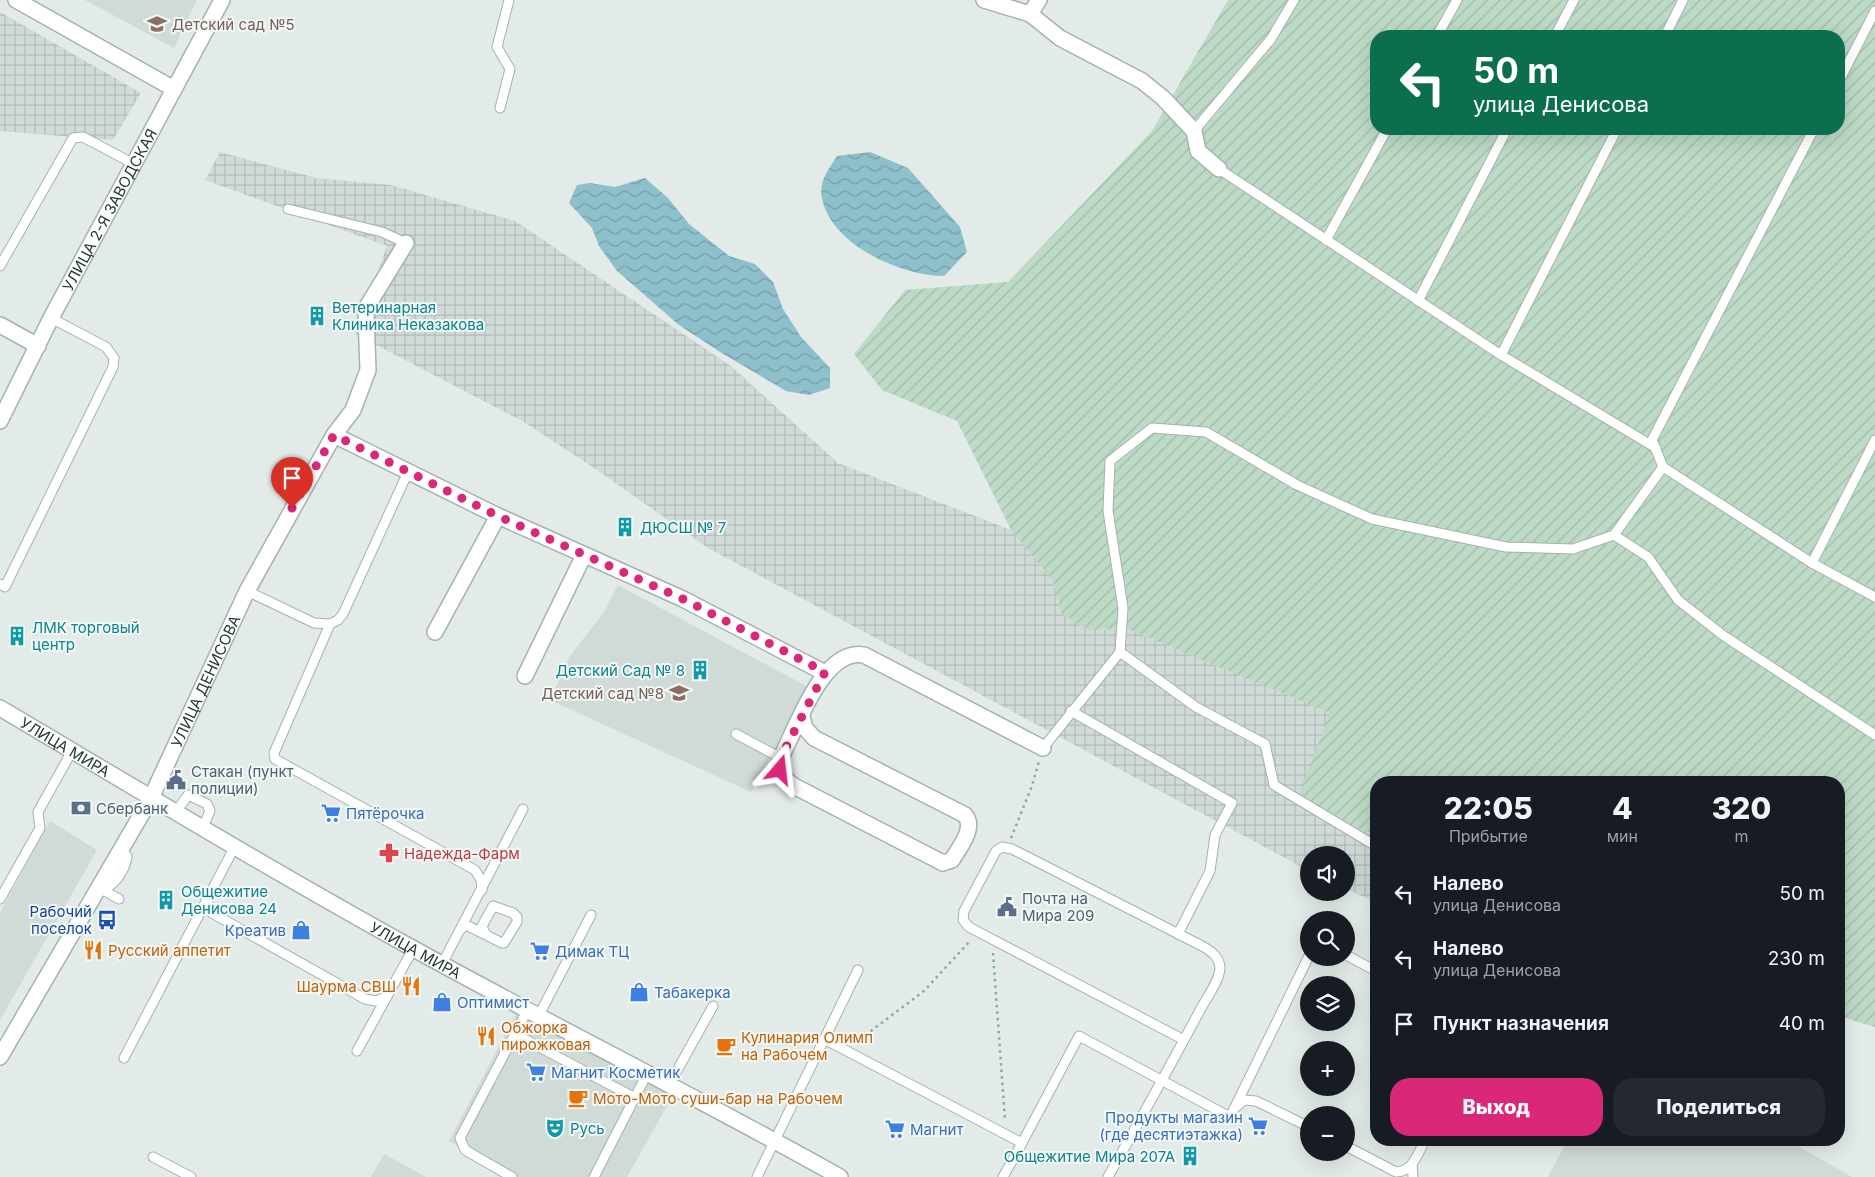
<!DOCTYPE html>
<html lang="ru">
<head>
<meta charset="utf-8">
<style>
  :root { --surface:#171b24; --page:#242831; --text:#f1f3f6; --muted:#9ea1a6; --accent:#db2777 }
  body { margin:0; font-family:Inter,sans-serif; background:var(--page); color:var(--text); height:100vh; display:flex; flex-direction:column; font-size:19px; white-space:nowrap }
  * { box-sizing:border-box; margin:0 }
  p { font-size:16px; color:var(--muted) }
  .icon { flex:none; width:28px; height:28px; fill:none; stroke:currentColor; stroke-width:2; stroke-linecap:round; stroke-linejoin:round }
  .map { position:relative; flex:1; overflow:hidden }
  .drawer { position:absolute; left:1370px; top:776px; width:475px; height:370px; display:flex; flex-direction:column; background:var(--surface); border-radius:20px; box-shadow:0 5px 20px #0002 }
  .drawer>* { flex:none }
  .hud { position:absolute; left:1370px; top:30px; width:475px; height:105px; border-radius:20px; box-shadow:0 5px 20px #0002; background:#0b6e4f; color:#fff; overflow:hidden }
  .tools { position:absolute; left:1300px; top:846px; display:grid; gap:10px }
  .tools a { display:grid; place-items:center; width:55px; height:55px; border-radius:50%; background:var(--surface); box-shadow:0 5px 20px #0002; font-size:25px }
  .pin { position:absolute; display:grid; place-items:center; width:42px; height:42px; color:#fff; margin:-51px -21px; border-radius:50% 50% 50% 0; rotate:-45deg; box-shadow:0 0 5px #0007 }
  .pin .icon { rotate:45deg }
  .me { position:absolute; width:55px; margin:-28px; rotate:17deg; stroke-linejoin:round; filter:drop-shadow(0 0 4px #0008) }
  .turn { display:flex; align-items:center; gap:18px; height:105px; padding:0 20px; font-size:22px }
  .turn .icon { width:65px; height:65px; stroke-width:2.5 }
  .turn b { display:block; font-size:35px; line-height:42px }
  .eta { display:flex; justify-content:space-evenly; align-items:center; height:85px; text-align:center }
  .eta b { font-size:30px; font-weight:800; line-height:35px }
  .action { display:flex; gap:10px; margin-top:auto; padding:10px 20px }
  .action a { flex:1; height:58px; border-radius:20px; background:var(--accent); color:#fff; font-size:20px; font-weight:800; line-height:58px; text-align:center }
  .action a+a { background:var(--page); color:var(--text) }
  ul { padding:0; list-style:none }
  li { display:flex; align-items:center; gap:15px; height:65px; padding:0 20px }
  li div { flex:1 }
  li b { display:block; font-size:19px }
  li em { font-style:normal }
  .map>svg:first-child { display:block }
  .built { fill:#d0dad6 }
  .industrial { fill:url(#industrial-grid) }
  .garden { fill:url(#garden-furrows); fill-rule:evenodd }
  .water { fill:url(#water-waves) }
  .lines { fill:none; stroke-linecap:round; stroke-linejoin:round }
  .service-casing { stroke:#a5b2ae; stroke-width:11 }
  .minor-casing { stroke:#a5b2ae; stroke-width:18 }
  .tertiary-casing { stroke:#a5b2ae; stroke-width:18 }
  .path { stroke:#85aca0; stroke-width:2.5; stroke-dasharray:2.5 4; stroke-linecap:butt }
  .service { stroke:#fff; stroke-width:9 }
  .minor { stroke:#fff; stroke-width:15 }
  .tertiary { stroke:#fff; stroke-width:15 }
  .route { stroke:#db2777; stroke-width:9; stroke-dasharray:0 16.2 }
  .labels { text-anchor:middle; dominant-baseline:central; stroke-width:4; stroke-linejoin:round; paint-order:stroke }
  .education-label { font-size:15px; fill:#785e54; stroke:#f2f8f5; text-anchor:start }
  .street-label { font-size:15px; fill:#233a35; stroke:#f2f8f5 }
  .culture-label { font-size:15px; fill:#0d838f; stroke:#f2f8f5; text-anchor:start }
  .service-label { font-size:15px; fill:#4e5e75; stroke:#f2f8f5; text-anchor:start }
  .shop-label { font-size:15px; fill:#366cbe; stroke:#f2f8f5; text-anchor:start }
  .health-label { font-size:15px; fill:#be3a42; stroke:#f2f8f5; text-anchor:start }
  .transit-label { font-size:15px; fill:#164399; stroke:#f2f8f5; text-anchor:end }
  .food-label { font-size:15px; fill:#c56008; stroke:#f2f8f5; text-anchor:start }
</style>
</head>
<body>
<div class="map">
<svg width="1875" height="1177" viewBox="0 0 1875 1177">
  <defs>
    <pattern id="industrial-grid" width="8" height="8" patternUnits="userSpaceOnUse" patternTransform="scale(1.25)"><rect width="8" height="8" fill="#d0dad6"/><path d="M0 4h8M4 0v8" fill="none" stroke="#b2bcb8"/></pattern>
    <pattern id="garden-furrows" width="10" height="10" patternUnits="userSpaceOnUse" patternTransform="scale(1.25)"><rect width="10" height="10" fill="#bcdac5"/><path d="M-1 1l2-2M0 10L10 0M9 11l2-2" fill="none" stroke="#a1bcaa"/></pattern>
    <pattern id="water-waves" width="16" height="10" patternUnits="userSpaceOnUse" patternTransform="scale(1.25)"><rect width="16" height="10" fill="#8ec0cb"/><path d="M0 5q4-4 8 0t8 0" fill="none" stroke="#749da6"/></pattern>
  </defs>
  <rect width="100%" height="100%" fill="#e2ebe7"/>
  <!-- built -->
  <g class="built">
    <polygon points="85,0 197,0 174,48"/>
    <polygon points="618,585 808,687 751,792 550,700 570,656 604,612"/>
    <polygon points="50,821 97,850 0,1020 0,913"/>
    <polygon points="517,1012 672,1097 627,1177 512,1177 449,1141"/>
    <polygon points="1567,1140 1787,1140 1852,1177 1548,1177"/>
    <polygon points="384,1154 426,1177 371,1177"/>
  </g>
  <!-- industrial -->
  <g class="industrial">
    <polygon points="0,12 141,93 113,140 0,131"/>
    <polygon points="220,152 316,178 391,185 515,221 731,366 838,463 1011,530 1053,581 1062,614 1088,630 1128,629 1331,713 1300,794 1352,826 1376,835 1376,902 1346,889 1346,855 1309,855 1309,871 708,548 600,472 524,422 355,334 387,246 205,180"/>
  </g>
  <!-- garden -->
  <path class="garden" d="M1228 0H1875V1027L1839 1016V782H1376V835L1352 826 1299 794 1330 713 1128 629 1088 630 1062 614 1053 581 1011 530 957 421 882 390 854 354 905 290 1008 282 1152 131ZM1376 36H1839V129H1376Z"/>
  <!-- water -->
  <g class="water">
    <path d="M870 152 908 168 960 227 967 252 944 276C901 276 831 245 822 198 818 182 829 169 837 156Z"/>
    <polygon points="645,178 668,198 689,224 729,256 755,264 773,282 783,309 801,337 830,368 830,388 809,395 786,391 720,352 679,325 617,271 599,246 592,228 569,203 577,185 590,183 615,187"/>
  </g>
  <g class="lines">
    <defs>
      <g id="service">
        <polyline points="1437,36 1457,0"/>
        <polyline points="1555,36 1574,0"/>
        <polyline points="1665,36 1683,0"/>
        <polyline points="1839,81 1875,11"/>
        <polyline points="500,108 510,69 497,47 509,0"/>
        <polyline points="1194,131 1271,39 1294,0"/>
        <polyline points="1219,169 1501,355 1656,448"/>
        <polyline points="288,209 382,232 406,243"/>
        <polyline points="1326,240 1387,129"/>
        <polyline points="0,266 73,138 83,137 134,164"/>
        <polyline points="1418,301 1507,129"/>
        <polyline points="1501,355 1617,129"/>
        <polyline points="1663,467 1652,440 1814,129"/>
        <polyline points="1812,563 1875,440"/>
        <polyline points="0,584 5,587 113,367 114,358 106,347 51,318"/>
        <polyline points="247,591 314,623 330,624 274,753 275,759 475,870 481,880 482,890"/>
        <polyline points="1875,597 1812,563 1663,467 1614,535 1648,557 1678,600 1724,636 1875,735"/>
        <polyline points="330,624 338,620 343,614 408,472"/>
        <polyline points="1120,652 1196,707 1265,744 1274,785 1376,846"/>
        <polyline points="1071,711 1232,803 1215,835 1210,871 1178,934"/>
        <polyline points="736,734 781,758"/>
        <polyline points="1043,748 1120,652 1123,608 1108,511 1110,461 1152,428 1206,432 1297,485 1372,519 1506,547 1573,549 1614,535"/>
        <polyline points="175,813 188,795 207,804 210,811 202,829"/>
        <path d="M98 888C112 892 126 869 127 856L120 850"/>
        <polyline points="101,889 119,899"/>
        <polyline points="0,899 40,828 38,812 72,751"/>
        <polyline points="208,899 208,908 212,913 365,999 376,1001 387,996"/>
        <polyline points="461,929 464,926 468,926 502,943 504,943 517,922 517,917 513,913 493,906 482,926 486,935"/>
        <polyline points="1346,955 1376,971"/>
        <polyline points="442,964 523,809"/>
        <polyline points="538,1017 591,915"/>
        <polyline points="515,1034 635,1098"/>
        <polyline points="824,1039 1022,1143 1003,1177"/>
        <polyline points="357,1051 413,949"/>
        <polyline points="124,1058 234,848"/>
        <polyline points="669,1085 713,1006"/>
        <polyline points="1237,1106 1244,1100 1256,1101 1309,1127"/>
        <polyline points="1022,1143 1079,1036 1230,1117 1309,956"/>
        <path d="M1346 1146 1396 1172C1413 1172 1418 1153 1425 1140"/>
        <polyline points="153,1157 191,1177"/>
        <polyline points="1412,1164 1413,1177"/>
        <polyline points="512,1177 465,1150 460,1138 527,1011"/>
        <polyline points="594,1177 647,1074"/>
        <polyline points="757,1177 858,970"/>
        <path d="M1108 1177C1139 1122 1169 1068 1199 1012 1205 1000 1220 981 1220 967 1219 957 1212 952 1204 947L1012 849 1002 847 996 851 964 911 963 920 969 927 1184 1040"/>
      </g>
      <g id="minor">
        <polyline points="16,0 174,89"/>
        <polyline points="984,0 1030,14 1060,38 1142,81 1163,98 1194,131 1198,151 1219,169"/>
        <polyline points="1030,14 1039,0"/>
        <polyline points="0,325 38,346"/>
        <path id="s1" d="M0 421 51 318 222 0"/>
        <polyline points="334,435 498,516 683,599 825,673"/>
        <polyline points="435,632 498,516"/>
        <polyline points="525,676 584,555"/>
        <path d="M802 716 805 728 814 738 965 815C976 828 959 848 952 860L943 863 794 786C782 778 777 769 782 755 798 725 823 648 864 655L1043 748"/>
        <path id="s2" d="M151 798 247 591 334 435 353 410 368 370 366 315 368 305 406 243"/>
      </g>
      <g id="tertiary">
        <path id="s3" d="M0 708C137 789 274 872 414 949 555 1027 699 1098 840 1177"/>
        <polyline points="0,1057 151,798"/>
      </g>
    </defs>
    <!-- service casing -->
    <use href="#service" class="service-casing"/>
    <!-- minor casing -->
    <use href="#minor" class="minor-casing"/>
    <!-- tertiary casing -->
    <use href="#tertiary" class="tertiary-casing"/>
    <!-- path -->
    <g class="path">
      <polyline points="1011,838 1032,786 1039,761"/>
      <polyline points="993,953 1005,1120"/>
      <polyline points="855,1043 924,991 970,941"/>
    </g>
    <!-- service -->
    <use href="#service" class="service"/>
    <!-- minor -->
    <use href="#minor" class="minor"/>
    <!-- tertiary -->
    <use href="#tertiary" class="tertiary"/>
  </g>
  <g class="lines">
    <!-- route -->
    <polyline class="route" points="292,508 334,435 498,516 683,599 825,672 782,755 780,770"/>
  </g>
  <!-- icons -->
  <defs>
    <symbol id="school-bare" viewBox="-9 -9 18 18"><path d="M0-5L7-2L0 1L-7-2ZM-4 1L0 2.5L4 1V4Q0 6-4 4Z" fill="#8d6e63" stroke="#f2f8f5" stroke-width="2.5" paint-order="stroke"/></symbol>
    <symbol id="building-bare" viewBox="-9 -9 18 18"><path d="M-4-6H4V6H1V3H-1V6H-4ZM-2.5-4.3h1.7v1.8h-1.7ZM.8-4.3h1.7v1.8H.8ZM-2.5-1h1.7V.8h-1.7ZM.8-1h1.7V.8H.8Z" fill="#0f9aa8" stroke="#f2f8f5" stroke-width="2.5" paint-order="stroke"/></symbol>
    <symbol id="civic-bare" viewBox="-9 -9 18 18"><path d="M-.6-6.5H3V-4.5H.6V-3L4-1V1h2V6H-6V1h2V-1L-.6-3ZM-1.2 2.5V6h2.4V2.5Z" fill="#5c6f8a" stroke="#f2f8f5" stroke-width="2.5" paint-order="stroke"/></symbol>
    <symbol id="bank-bare" viewBox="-9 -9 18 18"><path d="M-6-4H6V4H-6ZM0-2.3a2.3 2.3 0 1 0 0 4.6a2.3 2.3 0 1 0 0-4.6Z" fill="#5c6f8a" stroke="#f2f8f5" stroke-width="2.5" paint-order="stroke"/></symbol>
    <symbol id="supermarket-bare" viewBox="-9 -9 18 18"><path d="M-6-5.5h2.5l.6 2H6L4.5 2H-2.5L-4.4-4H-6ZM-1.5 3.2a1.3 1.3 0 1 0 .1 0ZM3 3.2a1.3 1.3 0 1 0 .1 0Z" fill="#3f7fe0" stroke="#f2f8f5" stroke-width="2.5" paint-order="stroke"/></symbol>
    <symbol id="pharmacy-bare" viewBox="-9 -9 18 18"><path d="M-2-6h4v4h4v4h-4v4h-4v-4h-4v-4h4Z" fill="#e0444e" stroke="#f2f8f5" stroke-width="2.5" paint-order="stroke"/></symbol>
    <symbol id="bus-bare" viewBox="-9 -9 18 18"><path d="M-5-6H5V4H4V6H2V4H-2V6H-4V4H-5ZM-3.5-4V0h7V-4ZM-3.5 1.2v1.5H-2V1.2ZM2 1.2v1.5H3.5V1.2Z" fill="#1a4fb4" stroke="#f2f8f5" stroke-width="2.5" paint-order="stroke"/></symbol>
    <symbol id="shop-bare" viewBox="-9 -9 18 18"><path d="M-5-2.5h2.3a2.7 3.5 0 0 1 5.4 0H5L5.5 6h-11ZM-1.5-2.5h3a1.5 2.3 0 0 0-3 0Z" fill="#3f7fe0" stroke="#f2f8f5" stroke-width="2.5" paint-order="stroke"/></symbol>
    <symbol id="restaurant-bare" viewBox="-9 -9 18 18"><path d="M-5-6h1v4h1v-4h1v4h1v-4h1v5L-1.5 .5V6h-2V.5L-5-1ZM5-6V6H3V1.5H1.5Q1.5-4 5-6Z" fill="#e8710a" stroke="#f2f8f5" stroke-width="2.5" paint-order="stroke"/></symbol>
    <symbol id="cafe-bare" viewBox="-9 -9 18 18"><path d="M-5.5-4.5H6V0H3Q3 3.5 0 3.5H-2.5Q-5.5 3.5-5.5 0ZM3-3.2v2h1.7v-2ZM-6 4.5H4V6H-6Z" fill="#e8710a" stroke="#f2f8f5" stroke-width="2.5" paint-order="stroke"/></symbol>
    <symbol id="theatre-bare" viewBox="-9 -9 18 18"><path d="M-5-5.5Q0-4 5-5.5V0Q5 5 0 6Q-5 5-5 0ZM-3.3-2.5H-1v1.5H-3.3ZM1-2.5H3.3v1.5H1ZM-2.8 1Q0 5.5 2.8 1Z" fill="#0f9aa8" stroke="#f2f8f5" stroke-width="2.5" paint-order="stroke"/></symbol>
  </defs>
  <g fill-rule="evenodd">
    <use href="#school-bare" x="143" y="10" width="28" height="28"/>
    <use href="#building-bare" x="303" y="302" width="28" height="28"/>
    <use href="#building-bare" x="611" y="513" width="28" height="28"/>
    <use href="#building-bare" x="3" y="622" width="28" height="28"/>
    <use href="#building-bare" x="686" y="656" width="28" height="28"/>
    <use href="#school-bare" x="665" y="679" width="28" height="28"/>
    <use href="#civic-bare" x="162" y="766" width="28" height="28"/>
    <use href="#bank-bare" x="67" y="794" width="28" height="28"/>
    <use href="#supermarket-bare" x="317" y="799" width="28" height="28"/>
    <use href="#pharmacy-bare" x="375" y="839" width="28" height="28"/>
    <use href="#building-bare" x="152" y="886" width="28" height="28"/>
    <use href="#civic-bare" x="993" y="893" width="28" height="28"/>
    <use href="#bus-bare" x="93" y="906" width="28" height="28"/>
    <use href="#shop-bare" x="287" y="916" width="28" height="28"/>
    <use href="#restaurant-bare" x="79" y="936" width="28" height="28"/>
    <use href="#supermarket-bare" x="526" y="937" width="28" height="28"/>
    <use href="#restaurant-bare" x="397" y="972" width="28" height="28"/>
    <use href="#shop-bare" x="625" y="978" width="28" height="28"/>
    <use href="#shop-bare" x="428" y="988" width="28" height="28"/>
    <use href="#restaurant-bare" x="472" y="1022" width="28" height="28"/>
    <use href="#cafe-bare" x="712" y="1032" width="28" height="28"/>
    <use href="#supermarket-bare" x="522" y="1058" width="28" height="28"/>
    <use href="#cafe-bare" x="564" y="1084" width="28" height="28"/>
    <use href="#supermarket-bare" x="1244" y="1112" width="28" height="28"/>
    <use href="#theatre-bare" x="541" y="1114" width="28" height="28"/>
    <use href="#supermarket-bare" x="881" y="1115" width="28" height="28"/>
    <use href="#building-bare" x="1176" y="1142" width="28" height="28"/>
  </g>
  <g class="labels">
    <!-- education labels -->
    <g class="education-label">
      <text x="172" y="24">Детский сад №5</text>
      <text x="664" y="693" text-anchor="end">Детский сад №8</text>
    </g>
    <!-- street labels -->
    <g class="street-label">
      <text stroke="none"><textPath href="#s1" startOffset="238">УЛИЦА 2-Я ЗАВОДСКАЯ</textPath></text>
      <text stroke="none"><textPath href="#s2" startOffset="129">УЛИЦА ДЕНИСОВА</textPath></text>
      <text stroke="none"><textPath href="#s3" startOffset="76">УЛИЦА МИРА</textPath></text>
      <text stroke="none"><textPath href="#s3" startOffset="481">УЛИЦА МИРА</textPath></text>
    </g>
    <!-- culture labels -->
    <g class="culture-label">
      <text x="332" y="307">Ветеринарная<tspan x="332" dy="17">Клиника Неказакова</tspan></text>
      <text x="640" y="527">ДЮСШ № 7</text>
      <text x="32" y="627">ЛМК торговый<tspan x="32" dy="17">центр</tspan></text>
      <text x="685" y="670" text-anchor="end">Детский Сад № 8</text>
      <text x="181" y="891">Общежитие<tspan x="181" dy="17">Денисова 24</tspan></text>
      <text x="570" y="1128">Русь</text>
      <text x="1175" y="1156" text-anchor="end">Общежитие Мира 207А</text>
    </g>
    <!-- service labels -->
    <g class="service-label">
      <text x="191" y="771">Стакан (пункт<tspan x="191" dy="17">полиции)</tspan></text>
      <text x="96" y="808">Сбербанк</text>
      <text x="1022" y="898">Почта на<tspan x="1022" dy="17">Мира 209</tspan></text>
    </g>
    <!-- shop labels -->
    <g class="shop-label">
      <text x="346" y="813">Пятёрочка</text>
      <text x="286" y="930" text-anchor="end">Креатив</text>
      <text x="555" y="951">Димак ТЦ</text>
      <text x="654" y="992">Табакерка</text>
      <text x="457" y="1002">Оптимист</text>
      <text x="551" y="1072">Магнит Косметик</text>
      <text x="1243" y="1117" text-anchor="end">Продукты магазин<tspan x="1243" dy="17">(где десятиэтажка)</tspan></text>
      <text x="910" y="1129">Магнит</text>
    </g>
    <!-- health labels -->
    <g class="health-label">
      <text x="404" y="853">Надежда-Фарм</text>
    </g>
    <!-- transit labels -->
    <g class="transit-label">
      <text x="92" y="911">Рабочий<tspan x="92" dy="17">поселок</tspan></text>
    </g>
    <!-- food labels -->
    <g class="food-label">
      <text x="108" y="950">Русский аппетит</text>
      <text x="396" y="986" text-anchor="end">Шаурма СВШ</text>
      <text x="501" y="1027">Обжорка<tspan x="501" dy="17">пирожковая</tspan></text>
      <text x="741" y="1037">Кулинария Олимп<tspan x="741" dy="17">на Рабочем</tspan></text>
      <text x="593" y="1098">Мото-Мото суши-бар на Рабочем</text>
    </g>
  </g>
</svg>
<div class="tools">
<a><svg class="icon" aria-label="sound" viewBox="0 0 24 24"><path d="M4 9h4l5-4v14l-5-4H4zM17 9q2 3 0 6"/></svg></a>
<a><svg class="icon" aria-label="search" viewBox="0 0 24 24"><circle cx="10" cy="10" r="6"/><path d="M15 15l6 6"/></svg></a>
<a><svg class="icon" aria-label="layers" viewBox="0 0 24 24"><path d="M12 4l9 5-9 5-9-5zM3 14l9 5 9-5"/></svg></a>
<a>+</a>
<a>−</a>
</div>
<div class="pin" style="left:292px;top:508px;background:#d93025"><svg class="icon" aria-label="arrive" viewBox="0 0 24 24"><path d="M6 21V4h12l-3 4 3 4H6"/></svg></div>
<svg class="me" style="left:780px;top:770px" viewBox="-20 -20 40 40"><path d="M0-17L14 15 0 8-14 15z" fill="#db2777" stroke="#fff" stroke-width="4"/></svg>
<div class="hud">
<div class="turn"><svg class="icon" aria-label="left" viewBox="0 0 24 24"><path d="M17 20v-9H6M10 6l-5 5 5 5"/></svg><div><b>50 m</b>улица Денисова</div></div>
</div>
<section class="drawer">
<div class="eta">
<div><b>22:05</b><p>Прибытие</p></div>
<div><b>4</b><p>мин</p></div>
<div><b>320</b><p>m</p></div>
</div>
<ul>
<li><svg class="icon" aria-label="left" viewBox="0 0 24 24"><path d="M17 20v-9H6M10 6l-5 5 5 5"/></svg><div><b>Налево</b><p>улица Денисова</p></div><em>50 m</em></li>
<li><svg class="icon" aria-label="left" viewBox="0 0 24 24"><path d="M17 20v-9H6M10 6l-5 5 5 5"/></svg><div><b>Налево</b><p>улица Денисова</p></div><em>230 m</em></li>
<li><svg class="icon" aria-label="arrive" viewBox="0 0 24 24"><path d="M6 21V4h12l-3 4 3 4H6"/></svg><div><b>Пункт назначения</b></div><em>40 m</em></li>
</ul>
<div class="action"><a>Выход</a><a>Поделиться</a></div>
</section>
</div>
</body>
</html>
